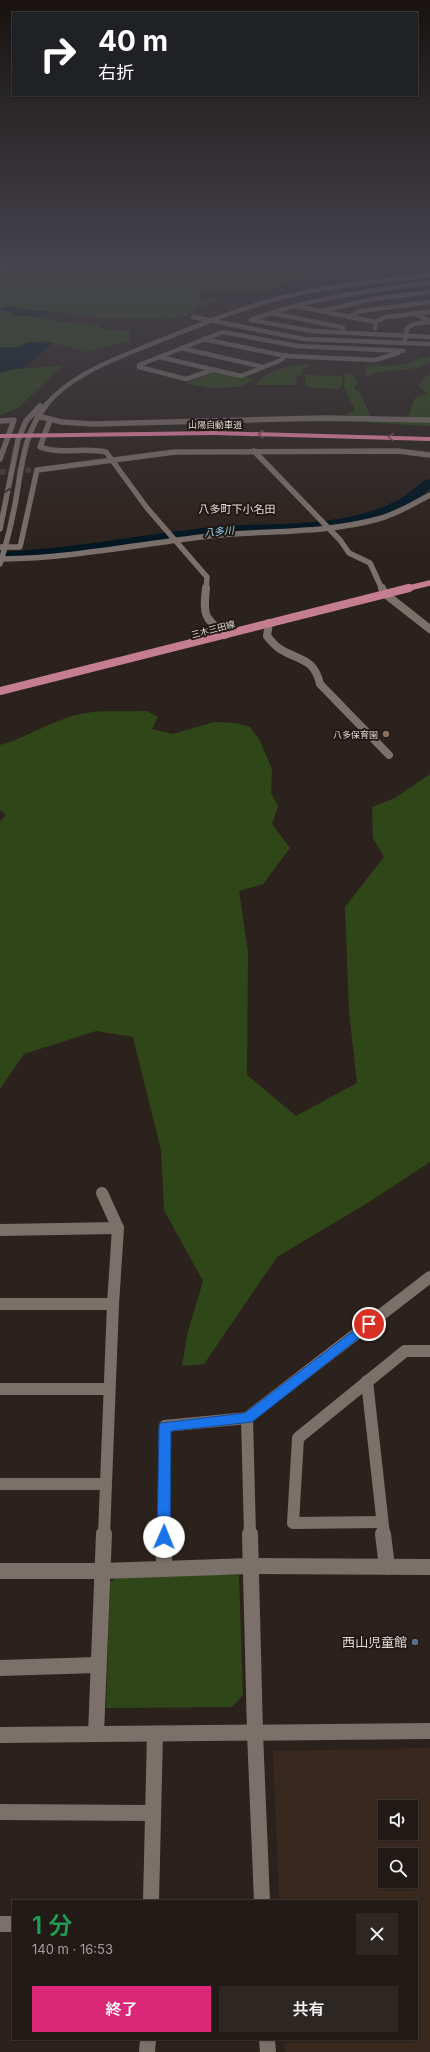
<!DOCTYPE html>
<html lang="ja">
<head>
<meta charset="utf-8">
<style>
  :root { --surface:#211a16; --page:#2d2723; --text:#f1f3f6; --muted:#a2a1a1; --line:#3e3835; --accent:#db2777 }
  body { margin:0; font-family:Inter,"Noto Sans JP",sans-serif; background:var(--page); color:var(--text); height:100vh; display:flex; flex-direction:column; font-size:15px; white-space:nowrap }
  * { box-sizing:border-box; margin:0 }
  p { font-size:13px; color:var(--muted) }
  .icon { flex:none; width:22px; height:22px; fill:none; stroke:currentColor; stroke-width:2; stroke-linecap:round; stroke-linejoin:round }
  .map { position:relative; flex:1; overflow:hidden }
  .side { position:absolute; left:12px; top:1900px; width:406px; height:140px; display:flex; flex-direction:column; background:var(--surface); border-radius:0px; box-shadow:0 1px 3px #0004,0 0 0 1px var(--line) }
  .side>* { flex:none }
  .hud { position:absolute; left:12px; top:12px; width:406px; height:84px; border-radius:0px; box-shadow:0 1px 3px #0004,0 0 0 1px var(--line); background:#202124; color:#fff; overflow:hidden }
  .controls { position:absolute; left:378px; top:1800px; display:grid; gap:8px }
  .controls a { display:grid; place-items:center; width:40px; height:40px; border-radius:0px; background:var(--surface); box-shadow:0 1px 3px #0004,0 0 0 1px var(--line); font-size:20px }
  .pin { position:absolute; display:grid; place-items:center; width:34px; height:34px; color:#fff; margin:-17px; border:2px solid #fff; border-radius:50%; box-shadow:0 1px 4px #0007 }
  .me { position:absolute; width:44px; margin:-22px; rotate:1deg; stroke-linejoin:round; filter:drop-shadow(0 0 3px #0008) }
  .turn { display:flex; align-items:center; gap:14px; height:84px; padding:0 20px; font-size:18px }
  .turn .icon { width:52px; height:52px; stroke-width:2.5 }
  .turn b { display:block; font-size:28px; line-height:34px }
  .round { display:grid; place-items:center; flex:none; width:42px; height:42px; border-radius:0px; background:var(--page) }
  .overview { display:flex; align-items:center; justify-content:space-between; height:68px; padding:0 20px }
  h1 { font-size:24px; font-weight:600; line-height:30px; color:#1e9e55 }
  .button { display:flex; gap:8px; margin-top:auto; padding:8px 20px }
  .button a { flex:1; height:46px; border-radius:0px; background:var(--accent); color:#fff; font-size:16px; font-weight:600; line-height:46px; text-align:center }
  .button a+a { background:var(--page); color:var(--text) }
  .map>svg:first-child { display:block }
  .education { fill:#38281e; fill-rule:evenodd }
  .green { fill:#2f4718 }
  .water { fill:#001622 }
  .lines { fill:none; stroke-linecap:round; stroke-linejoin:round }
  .river { fill:#001622; fill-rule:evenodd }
  .minor-tunnel { stroke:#473d39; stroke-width:5.5; stroke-dasharray:5.5 3; stroke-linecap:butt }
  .minor-far4 { stroke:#7c706b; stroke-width:4.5 }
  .minor-far3 { stroke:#7c706b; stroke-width:5.5 }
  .minor-far2 { stroke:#7c706b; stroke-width:8 }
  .minor-far1 { stroke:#7c706b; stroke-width:12 }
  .minor { stroke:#7c706b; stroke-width:16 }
  .major-far1 { stroke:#c57e91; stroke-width:5.5 }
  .major { stroke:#c57e91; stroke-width:8 }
  .highway { fill:#f587ab; fill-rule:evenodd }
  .oneway { stroke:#8c5060 }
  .oneway2 { stroke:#382f2a }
  .route { fill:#1a73e8; stroke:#114b97 }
  .education-dot { fill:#8d6e63; stroke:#221914; stroke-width:1.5 }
  .service-dot { fill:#5c6f8a; stroke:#221914; stroke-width:1.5 }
  .labels { text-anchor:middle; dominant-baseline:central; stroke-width:4; stroke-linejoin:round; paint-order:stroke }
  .far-street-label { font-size:9px; fill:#dfd8d5; stroke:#221914 }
  .far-poi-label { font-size:9px; fill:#dfd8d5; stroke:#221914; text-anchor:end }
  .far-water-label { font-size:10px; font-style:italic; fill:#92d7f6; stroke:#221914 }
  .far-quarter-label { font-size:11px; fill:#e7d9d3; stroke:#221914 }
  .near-poi-label { font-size:13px; fill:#dfd8d5; stroke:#221914; text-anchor:end }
</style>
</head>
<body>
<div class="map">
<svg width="430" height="2052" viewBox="0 0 430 2052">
  <rect width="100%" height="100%" fill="#2c221d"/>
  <!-- education -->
  <path class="education" d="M430 1748V2052H285L284 2039H417V1901H279L273 1751ZM385 1807H411V1833H385ZM385 1855H411V1881H385Z"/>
  <!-- green -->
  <g class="green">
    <polygon points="0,263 430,263 371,268 324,277 290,281 274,288 248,294 199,293 193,297 217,299 211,304 199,307 187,316 165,319 91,317 77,314 21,309 9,306 0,309"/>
    <path d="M0 310 12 313 14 316 32 315 52 321 97 325 104 330 130 331 129 341 86 352 47 341 27 342C19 349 10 347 0 347Z"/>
    <polygon points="430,356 430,363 418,368 380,372 366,376 366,367 404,364"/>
    <path d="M304 364 315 365 301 369 303 373 295 378 298 383 295 385H256C266 370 287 367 304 364Z"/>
    <polygon points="62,366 17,409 0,415 0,373 13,369"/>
    <polygon points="215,371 255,379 241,387 208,388 186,383"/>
    <polygon points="430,372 430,419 408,417 415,398 427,393 418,386"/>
    <polygon points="345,373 352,374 357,381 354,389 360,392 370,416 345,415 355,410 344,387"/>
    <polygon points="306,375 343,376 342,387 339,387 339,389 310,388 309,386 305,385 306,379 304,378"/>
    <polygon points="294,418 430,422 430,426 359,422 273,421"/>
    <path d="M147 711 158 717 152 729 173 734 214 722 235 723 250 727 259 739 272 769 271 793 278 806 272 824 290 848 263 884 239 891 248 952 247 1075 296 1116 357 1083 349 1011 345 907 384 857 373 838 372 807 395 798 430 774V1162L366 1204 277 1257 204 1364 182 1366 187 1335 203 1281 164 1210 161 1150 133 1037 96 1031 24 1054 0 1089V821L6 815 0 810V745C29 737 55 718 86 713 104 710 129 712 147 711Z"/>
    <polygon points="119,1575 239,1575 243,1695 232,1707 106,1708 110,1583"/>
  </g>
  <!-- water -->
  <g class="water">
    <polygon points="9,306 21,309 51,312 41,317 13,316 12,313 0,310 0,309"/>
    <path d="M27 342 53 343 23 368 7 370 0 373V347C10 348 19 349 27 342Z"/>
  </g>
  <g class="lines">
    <!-- river -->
    <path class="river" d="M430 479V489C424 494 417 500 411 504 348 539 271 528 202 536 134 544 68 558 0 560V552C68 549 134 536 202 528 267 520 341 532 401 498 409 493 417 486 425 480Z"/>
    <!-- minor-tunnel -->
    <polyline class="minor-tunnel" points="0,472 37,470"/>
    <!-- minor-far4 -->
    <g class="minor-far4">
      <polyline points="0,270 46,263"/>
      <path d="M430 283C369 291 309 298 251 320L312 331 430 337"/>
      <polyline points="296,306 375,322"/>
      <polyline points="321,311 373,299 430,292"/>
      <polyline points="271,313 341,327 343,328 342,332"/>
      <polyline points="414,313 430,321"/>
      <polyline points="193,317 304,339 430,344"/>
      <polyline points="348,317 361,311 430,302"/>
      <polyline points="375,328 375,322 386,317 430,312"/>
      <polyline points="203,339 286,356 375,360 398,353"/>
      <polyline points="405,341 407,328 414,324 430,322"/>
      <polyline points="181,348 263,367"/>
      <polyline points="159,357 241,376 281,360 286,355"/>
      <polyline points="212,370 186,379 139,367 139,365 223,332 297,346 403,351"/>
      <path d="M46 405C70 376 110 361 144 347 185 331 226 313 269 301 321 286 376 282 430 275"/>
    </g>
    <!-- minor-far3 -->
    <g class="minor-far3">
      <polyline points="37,416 62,422 93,424 325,418 430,420"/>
      <path d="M50 420 40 447C61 455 84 447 106 452L147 508 207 577 206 589"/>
      <polyline points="0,421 14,420 0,459"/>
      <polyline points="254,451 340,540 349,553 370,563 382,589"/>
      <polyline points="0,529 18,440 26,421 40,406"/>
      <polyline points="0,547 20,547 37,470 175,452 398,451 430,455"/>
      <path d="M2 559C72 558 140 544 209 536 265 530 323 534 378 519 397 514 413 504 430 495"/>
      <path d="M0 564C7 542 12 521 16 499 22 464 24 432 47 404"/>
    </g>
    <!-- minor-far2 -->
    <g class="minor-far2">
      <path d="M206 588C203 616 204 617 225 635"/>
      <polyline points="382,588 384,593 430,629"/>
      <path d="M269 623 267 636C271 641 275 646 280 649 300 661 314 658 320 684L389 755"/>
    </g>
    <!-- minor-far1 -->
    <g class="minor-far1">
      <polyline points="102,1193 118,1228 113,1304 104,1535"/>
      <polyline points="0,1230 118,1228"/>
      <polyline points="0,1304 113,1304"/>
      <polyline points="367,1381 384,1535"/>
      <polyline points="0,1389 109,1389"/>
      <polyline points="0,1484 105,1484"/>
      <polyline points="382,1522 293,1523 298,1438 405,1351 430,1351"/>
      <polyline points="164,1535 165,1426 247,1418"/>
      <polyline points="250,1535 247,1418 430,1277"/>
    </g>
    <!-- minor -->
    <g class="minor">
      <polyline points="250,1534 255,1733 262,1901"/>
      <polyline points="383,1534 387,1567"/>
      <polyline points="164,1569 164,1534"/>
      <polyline points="0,1571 102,1571 250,1566 430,1567"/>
      <polyline points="0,1668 98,1665"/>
      <polyline points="96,1734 104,1534"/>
      <polyline points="0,1735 430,1731"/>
      <polyline points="0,1812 153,1813"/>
      <polyline points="151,1901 155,1734"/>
      <polyline points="0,1924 13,1924"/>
      <polyline points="267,2039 268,2052"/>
      <polyline points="147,2052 148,2039"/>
    </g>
    <!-- major-far1 -->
    <polyline class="major-far1" points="405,589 430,583"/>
    <!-- major -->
    <polyline class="major" points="0,691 409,588"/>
    <!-- highway -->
    <polygon class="highway" points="215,431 430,437 430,441 215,435 0,438 0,434"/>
  </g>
  <!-- one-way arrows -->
  <defs><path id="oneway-chevron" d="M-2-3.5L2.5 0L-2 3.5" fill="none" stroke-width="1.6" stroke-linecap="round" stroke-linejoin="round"/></defs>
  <g class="oneway">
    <use href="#oneway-chevron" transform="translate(261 434) rotate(-180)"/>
    <use href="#oneway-chevron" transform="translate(391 437) rotate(-178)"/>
  </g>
  <use class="oneway2" href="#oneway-chevron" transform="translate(9 491) rotate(-78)"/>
  <!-- sky -->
  <linearGradient id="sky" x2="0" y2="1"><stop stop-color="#181310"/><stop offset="0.48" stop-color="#45444c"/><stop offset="1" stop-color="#45444c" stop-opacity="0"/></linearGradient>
  <rect width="430" height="550" fill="url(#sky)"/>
  <!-- route -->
  <polygon class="route" points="369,1319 373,1321 375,1324 373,1327 252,1422 171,1431 170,1537 168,1542 164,1543 159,1542 157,1537 159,1426 161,1423 245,1413"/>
  <!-- markers -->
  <circle class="education-dot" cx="386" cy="734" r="4"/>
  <circle class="service-dot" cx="415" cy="1642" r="4"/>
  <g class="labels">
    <!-- far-street labels -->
    <g class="far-street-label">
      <text x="215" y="424">山陽自動車道</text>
      <text transform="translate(213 629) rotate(-15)">三木三田線</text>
    </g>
    <!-- far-poi labels -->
    <g class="far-poi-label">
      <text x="378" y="734">八多保育園</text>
    </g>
    <!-- far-water labels -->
    <g class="far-water-label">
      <text transform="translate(219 531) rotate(-5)">八多川</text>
    </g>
    <!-- far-quarter labels -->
    <g class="far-quarter-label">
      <text x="237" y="509">八多町下小名田</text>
    </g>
    <!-- near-poi labels -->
    <g class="near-poi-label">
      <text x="407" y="1642">西山児童館</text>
    </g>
  </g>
</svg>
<div class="controls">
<a><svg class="icon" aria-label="sound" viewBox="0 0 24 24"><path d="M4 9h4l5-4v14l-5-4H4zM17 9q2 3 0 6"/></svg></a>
<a><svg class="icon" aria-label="search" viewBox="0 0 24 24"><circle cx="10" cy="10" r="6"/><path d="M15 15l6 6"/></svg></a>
</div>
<div class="pin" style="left:369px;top:1324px;background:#d93025"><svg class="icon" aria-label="arrive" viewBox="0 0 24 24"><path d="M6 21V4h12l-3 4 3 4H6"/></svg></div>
<svg class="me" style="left:164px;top:1537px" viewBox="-20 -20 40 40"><circle r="19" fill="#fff"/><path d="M0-13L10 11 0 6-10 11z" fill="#1a73e8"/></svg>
<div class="hud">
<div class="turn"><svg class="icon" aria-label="right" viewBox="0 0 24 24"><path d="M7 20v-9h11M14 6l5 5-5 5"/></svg><div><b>40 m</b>右折</div></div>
</div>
<section class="side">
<div class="overview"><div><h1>1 分</h1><p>140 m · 16:53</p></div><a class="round"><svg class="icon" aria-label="close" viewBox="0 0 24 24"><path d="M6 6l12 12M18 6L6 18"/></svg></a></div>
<div class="button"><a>終了</a><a>共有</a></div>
</section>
</div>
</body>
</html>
